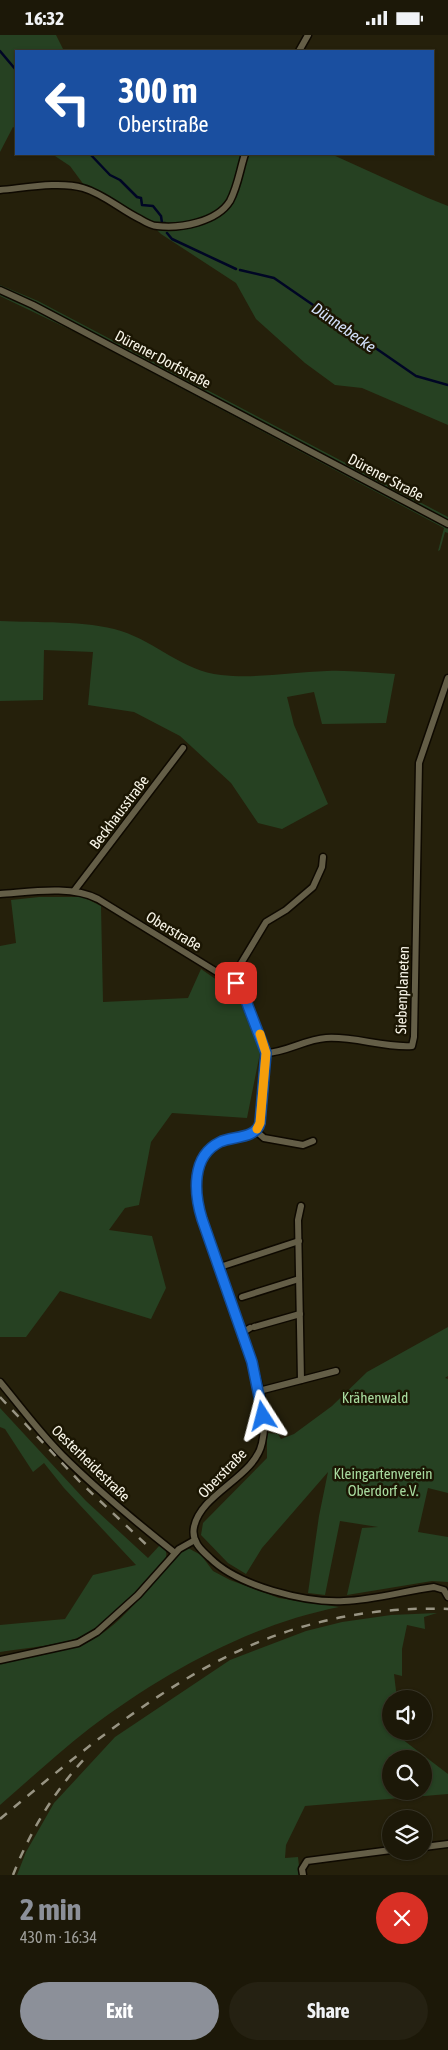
<!DOCTYPE html>
<html lang="en">
<head>
<meta charset="utf-8">
<style>
  :root { --surface:#1c1808; --page:#252112; --text:#f1f3f6; --muted:#a0a09c; --line:#3a3729; --accent:#8c9099 }
  body { margin:0; font-family:"Asap Condensed",sans-serif; background:var(--page); color:var(--text); height:100vh; display:flex; flex-direction:column; font-size:19px; white-space:nowrap }
  * { box-sizing:border-box; margin:0 }
  p { font-size:16px; color:var(--muted) }
  .icon { flex:none; width:28px; height:28px; fill:none; stroke:currentColor; stroke-width:2; stroke-linecap:round; stroke-linejoin:round }
  .map { position:relative; height:1840px; overflow:hidden }
  .sheet { display:flex; flex-direction:column; background:var(--surface); flex:1 }
  .sheet>* { flex:none }
  .banner { position:absolute; left:15px; top:15px; width:419px; height:105px; border-radius:0px; box-shadow:0 1px 4px #0004,0 0 0 1px var(--line); background:#1a4fa0; color:#fff; overflow:hidden }
  .tools { position:absolute; left:382px; top:1655px; display:grid; gap:10px }
  .tools a { display:grid; place-items:center; width:50px; height:50px; border-radius:50%; background:var(--surface); box-shadow:0 1px 4px #0004,0 0 0 1px var(--line); font-size:25px }
  .pin { position:absolute; display:grid; place-items:center; width:42px; height:42px; color:#fff; margin:-21px; border-radius:10px; box-shadow:0 2px 8px #0006 }
  .me { position:absolute; width:55px; margin:-28px; rotate:351deg; stroke-linejoin:round; filter:drop-shadow(0 0 4px #0008) }
  .turn { display:flex; align-items:center; gap:18px; height:105px; padding:0 20px; font-size:22px }
  .turn .icon { width:65px; height:65px; stroke-width:2.5 }
  .turn b { display:block; font-size:35px; line-height:42px }
  .round { display:grid; place-items:center; flex:none; width:52px; height:52px; border-radius:26px; background:var(--page) }
  .overview { display:flex; align-items:center; justify-content:space-between; height:85px; padding:0 20px }
  h1 { font-size:30px; font-weight:700; line-height:38px; color:var(--accent) }
  .button { display:flex; gap:10px; margin-top:auto; padding:10px 20px }
  .button a { flex:1; height:58px; border-radius:30px; background:var(--accent); color:#fff; font-size:20px; font-weight:700; line-height:58px; text-align:center }
  .button a+a { background:var(--page); color:var(--text) }
  .status { display:flex; justify-content:space-between; align-items:center; height:35px; padding:0 25px; background:var(--surface); direction:ltr }
  .status svg { height:14px; fill:currentColor }
  .map>svg:first-child { display:block }
  .green { fill:#264122; fill-rule:evenodd }
  .lines { fill:none; stroke-linecap:round; stroke-linejoin:round }
  .stream { stroke:#000625; stroke-width:2.5 }
  .street-casing { stroke:#0e0900; stroke-width:9 }
  .street { stroke:#645e47; stroke-width:6 }
  .rail { stroke:#989483; stroke-width:2.5; stroke-dasharray:9 9; stroke-linecap:butt }
  .route-casing { stroke:#114b97; stroke-width:12 }
  .route { stroke:#1a73e8; stroke-width:9 }
  .slow { stroke:#f59e0b; stroke-width:9 }
  .labels { text-anchor:middle; dominant-baseline:central; stroke-width:5; stroke-linejoin:round; paint-order:stroke }
  .street-label { font-size:15px; fill:#f8f5e8; stroke:#1b1603 }
  .park-label { font-size:15px; fill:#a8db9f; stroke:#1b1603 }
  .water-label { font-size:16px; font-style:italic; fill:#d4e1fb; stroke:#1b1603 }
</style>
</head>
<body>
<div class="status"><b>16:32</b><svg viewBox="0 0 49 12"><path d="M0 12V9h3v3zM5 12V6h3v6zM10 12V3h3v9zM15 12V0h3v12zM26 1h20v11H26zM47 4h2v5h-2z"/></svg></div>
<div class="map">
<svg width="448" height="1840" viewBox="0 0 448 1840">
  <rect width="100%" height="100%" fill="#25200b"/>
  <!-- green -->
  <g class="green">
    <polygon points="0,0 56,0 64,16 16,16 16,94 13,92 0,117"/>
    <polygon points="52,119 331,119 428,163 448,171 448,390 362,353 335,350 305,328 256,284 236,248 161,199 149,187 84,150 70,131"/>
    <polygon points="0,250 38,266 448,482 448,498 445,497 440,515 438,516 444,493 77,298 0,261"/>
    <path d="M0 586C37 588 86 585 121 596 156 607 183 636 221 640 257 644 291 637 327 636 349 635 373 638 395 639L386 688 322 689 314 657 287 662 294 690 328 769 282 794 258 788 231 748 180 701 134 677 88 670 93 617 44 615 43 665 0 666Z"/>
    <polygon points="39,862 83,862 101,871 103,967 188,963 201,934 237,959 260,1018 247,1083 172,1078 151,1107 139,1170 125,1173 109,1195 152,1201 166,1253 151,1284 60,1256 26,1302 0,1302 0,911 16,908 11,865"/>
    <polygon points="448,1292 448,1341 445,1343 448,1344 448,1458 428,1453 418,1497 448,1502 448,1547 432,1546 347,1560 362,1493 378,1492 340,1486 325,1560 308,1558 319,1481 328,1437 262,1513 246,1539 228,1528 201,1500 203,1488 267,1423 267,1398 278,1399 281,1404 294,1399 332,1371 367,1337"/>
    <path d="M0 1373 86 1466 148 1523 160 1510C166 1514 167 1516 166 1523 146 1545 113 1585 87 1599 66 1610 25 1613 0 1617V1590L65 1584 93 1540 136 1530 64 1453 44 1428 33 1437 5 1394 0 1392Z"/>
    <path d="M188 1513 201 1520 213 1536 230 1545 279 1563 339 1572C249 1590 163 1638 90 1693 59 1717 30 1744 0 1770V1628C27 1622 57 1619 83 1609 104 1601 125 1580 140 1563 155 1546 168 1524 188 1513Z"/>
    <path d="M437 1578 424 1582 425 1594 407 1590 402 1614V1641L394 1639 397 1664H391V1696H401L402 1704 448 1739V1759L305 1771 286 1810 285 1823 298 1822 300 1840H17L26 1817 54 1768 115 1702 230 1625 306 1596 342 1587 391 1580ZM391 1724H424V1756H391Z"/>
  </g>
  <g class="lines">
    <!-- stream -->
    <g class="stream">
      <polyline points="0,16 16,35"/>
      <polyline points="90,119 110,140 120,145 137,162 141,163 142,170 153,171 161,181 162,188 165,188"/>
      <polyline points="167,198 172,204 236,234"/>
      <polyline points="240,235 274,243 416,341 448,350"/>
    </g>
    <defs>
      <g id="street">
        <polyline points="299,16 308,0"/>
        <path d="M0 155C24 153 60 146 83 153 104 159 121 175 140 184 145 187 152 191 157 191 180 194 217 187 230 166 238 151 240 134 245 119"/>
        <polyline points="0,255 33,270 448,489"/>
        <polyline points="74,856 183,713"/>
        <path d="M0 859C30 857 71 850 98 864L238 950 243 958 264 1010 266 1018 259 1093C250 1102 235 1102 223 1106 191 1116 194 1158 201 1183 215 1218 227 1252 238 1287 250 1321 271 1371 262 1408 255 1442 201 1458 194 1492 191 1506 201 1515 210 1523 238 1551 305 1568 344 1566 374 1565 404 1556 434 1552L444 1555 448 1562"/>
        <polyline points="231,945 266,887 286,875 313,852 322,832 323,822"/>
        <path d="M266 1018C285 1018 306 1004 326 1003 355 1001 383 1013 412 1011L414 1002 419 728 448 643"/>
        <polyline points="256,1096 264,1103 303,1110 313,1106"/>
        <polyline points="301,1171 298,1185 301,1345"/>
        <polyline points="220,1232 299,1206"/>
        <polyline points="242,1262 299,1244"/>
        <polyline points="254,1292 300,1279"/>
        <polyline points="242,1298 250,1293"/>
        <path d="M0 1347C20 1371 39 1397 62 1420 97 1455 136 1487 175 1518"/>
        <polyline points="259,1356 336,1336"/>
        <polyline points="0,1625 78,1608 97,1597 138,1560 179,1514 195,1505"/>
        <polyline points="424,1812 448,1809"/>
        <polyline points="303,1840 302,1834 307,1826 391,1815"/>
      </g>
    </defs>
    <!-- street casing -->
    <use href="#street" class="street-casing"/>
    <!-- street -->
    <use href="#street" class="street"/>
    <!-- rail -->
    <g class="rail">
      <polyline points="0,1362 80,1447 152,1515"/>
      <path d="M0 1784C71 1725 145 1662 228 1621 295 1587 373 1571 448 1574"/>
      <path d="M13 1840C30 1796 56 1753 89 1719"/>
    </g>
  </g>
  <g class="lines">
    <defs>
      <path id="route" d="M236 948 243 958 266 1018 260 1088C256 1104 232 1101 220 1107 191 1121 194 1158 202 1184L252 1327 263 1381"/>
    </defs>
    <!-- route casing -->
    <use href="#route" class="route-casing"/>
    <!-- route -->
    <use href="#route" class="route"/>
    <!-- slow -->
    <polyline class="slow" points="257,1094 260,1088 266,1018 260,999"/>
  </g>
  <g class="labels">
    <!-- street labels -->
    <g class="street-label">
      <text transform="translate(163 324) rotate(28)">Dürener Dorfstraße</text>
      <text transform="translate(386 442) rotate(28)">Dürener Straße</text>
      <text transform="translate(119 777) rotate(-53)">Beckhausstraße</text>
      <text transform="translate(174 896) rotate(31)">Oberstraße</text>
      <text transform="translate(402 955) rotate(-88)">Siebenplaneten</text>
      <text transform="translate(91 1428) rotate(44)">Oesterheidestraße</text>
      <text transform="translate(222 1438) rotate(-46)">Oberstraße</text>
    </g>
    <!-- park labels -->
    <g class="park-label">
      <text x="375" y="1362">Krähenwald</text>
      <text x="383" y="1438">Kleingartenverein<tspan x="383" dy="17">Oberdorf e.V.</tspan></text>
    </g>
    <!-- water labels -->
    <g class="water-label">
      <text transform="translate(344 292) rotate(35)">Dünnebecke</text>
    </g>
  </g>
</svg>
<div class="tools">
<a><svg class="icon" aria-label="sound" viewBox="0 0 24 24"><path d="M4 9h4l5-4v14l-5-4H4zM17 9q2 3 0 6"/></svg></a>
<a><svg class="icon" aria-label="search" viewBox="0 0 24 24"><circle cx="10" cy="10" r="6"/><path d="M15 15l6 6"/></svg></a>
<a><svg class="icon" aria-label="layers" viewBox="0 0 24 24"><path d="M12 4l9 5-9 5-9-5zM3 14l9 5 9-5"/></svg></a>
</div>
<div class="pin" style="left:236px;top:948px;background:#d93025"><svg class="icon" aria-label="arrive" viewBox="0 0 24 24"><path d="M6 21V4h12l-3 4 3 4H6"/></svg></div>
<svg class="me" style="left:263px;top:1381px" viewBox="-20 -20 40 40"><path d="M0-17L14 15 0 8-14 15z" fill="#1a73e8" stroke="#fff" stroke-width="4"/></svg>
<div class="banner">
<div class="turn"><svg class="icon" aria-label="left" viewBox="0 0 24 24"><path d="M17 20v-9H6M10 6l-5 5 5 5"/></svg><div><b>300 m</b>Oberstraße</div></div>
</div>
</div>
<section class="sheet">
<div class="overview"><div><h1>2 min</h1><p>430 m · 16:34</p></div><a class="round" style="background:#d93025;color:#fff"><svg class="icon" aria-label="close" viewBox="0 0 24 24"><path d="M6 6l12 12M18 6L6 18"/></svg></a></div>
<div class="button"><a>Exit</a><a>Share</a></div>
</section>
</body>
</html>
